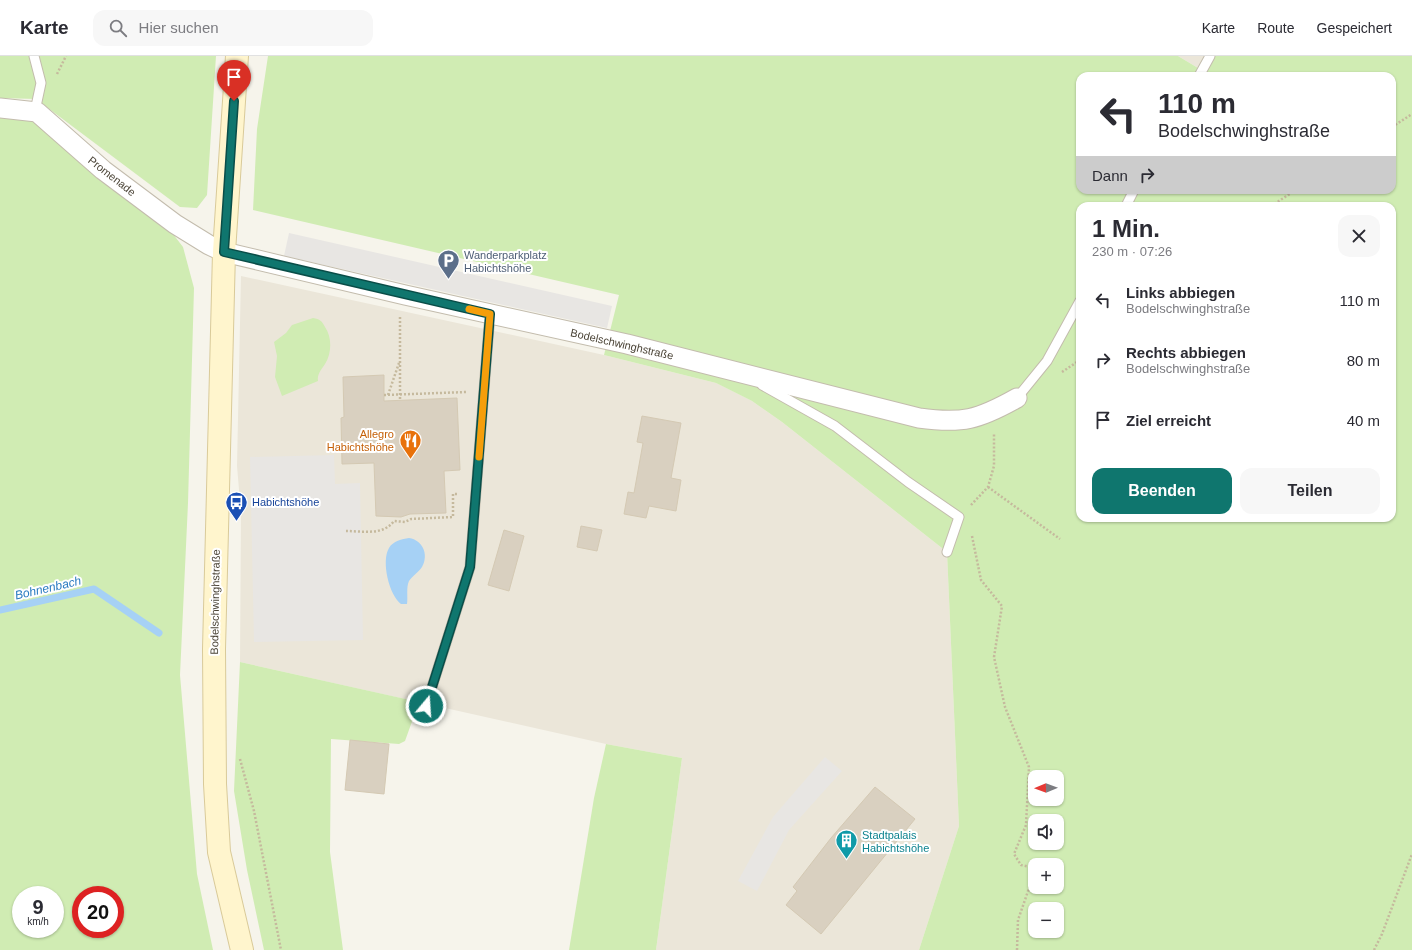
<!DOCTYPE html>
<html lang="de">
<head>
<meta charset="utf-8">
<style>
  :root { --surface:#fff; --page:#f7f7f7; --text:#2b2b33; --muted:#7c7c81; --line:#e1e1e2; --accent:#0f766e }
  body { margin:0; font-family:Helvetica,sans-serif; background:var(--page); color:var(--text); height:100vh; display:flex; flex-direction:column; font-size:15px; white-space:nowrap }
  * { box-sizing:border-box; margin:0 }
  p { font-size:13px; color:var(--muted) }
  .icon { flex:none; width:22px; height:22px; fill:none; stroke:currentColor; stroke-width:2; stroke-linecap:round; stroke-linejoin:round }
  .map { position:relative; flex:1; overflow:hidden }
  .panel { position:absolute; left:1076px; top:146px; width:320px; height:320px; display:flex; flex-direction:column; background:var(--surface); border-radius:12px; box-shadow:0 1px 3px #0004 }
  .panel>* { flex:none }
  .banner { position:absolute; left:1076px; top:16px; width:320px; height:122px; border-radius:12px; box-shadow:0 1px 3px #0004; background:#fff; color:var(--text); overflow:hidden }
  .needle { width:26px; rotate:269deg }
  .buttons { position:absolute; left:1028px; top:714px; display:grid; gap:8px }
  .buttons a { display:grid; place-items:center; width:36px; height:36px; border-radius:8px; background:var(--surface); box-shadow:0 1px 3px #0004; font-size:20px }
  .speed { position:absolute; left:12px; top:830px; display:flex; gap:8px; font-size:20px; font-weight:700; text-align:center }
  .speed>* { display:grid; place-content:center; width:52px; height:52px; border-radius:50%; background:var(--surface); box-shadow:0 1px 3px #0004; line-height:1 }
  .speed small { font-size:10px; font-weight:400 }
  .speed .limit { border:6px solid #d22; background:#fff; color:#111 }
  .pin { position:absolute; display:grid; place-items:center; width:34px; height:34px; color:#fff; margin:-41px -17px; border-radius:50% 50% 50% 0; rotate:-45deg; box-shadow:0 0 4px #0007 }
  .pin .icon { rotate:45deg }
  .me { position:absolute; width:44px; margin:-22px; rotate:18deg; stroke-linejoin:round; filter:drop-shadow(0 0 3px #0008) }
  .turn { display:flex; align-items:center; gap:14px; height:84px; padding:0 16px; font-size:18px }
  .turn .icon { width:52px; height:52px; stroke-width:2.5 }
  .turn b { display:block; font-size:28px; line-height:34px }
  .then { display:flex; align-items:center; height:38px; padding:0 16px; background:#0003; gap:8px; font-size:15px }
  .round { display:grid; place-items:center; flex:none; width:42px; height:42px; border-radius:12px; background:var(--page) }
  .summary { display:flex; align-items:center; justify-content:space-between; height:68px; padding:0 16px }
  h1 { font-size:24px; font-weight:600; line-height:30px }
  .action { display:flex; gap:8px; margin-top:auto; padding:8px 16px }
  .action a { flex:1; height:46px; border-radius:12px; background:var(--accent); color:#fff; font-size:16px; font-weight:600; line-height:46px; text-align:center }
  .action a+a { background:var(--page); color:var(--text) }
  ul { padding:0; list-style:none }
  li { display:flex; align-items:center; gap:12px; height:60px; padding:0 16px }
  li div { flex:1 }
  li b { display:block; font-size:15px }
  li em { font-style:normal }
  header { display:flex; align-items:center; gap:24px; box-sizing:border-box; height:56px; padding:0 20px; background:var(--surface); border-bottom:1px solid var(--line) }
  header strong { font-size:19px }
  nav { display:flex; gap:22px; margin-inline-start:auto; font-size:14px }
  .search { width:280px; height:36px; background:var(--page); display:flex; align-items:center; gap:10px; box-sizing:border-box; padding:0 14px; border-radius:12px; color:var(--muted); font-size:15px }
  .map>svg:first-child { display:block }
  .residential { fill:#ebe6d9 }
  .green { fill:#d0ecb3; fill-rule:evenodd }
  .parking { fill:#e8e6e3 }
  .water { fill:#a6d1f5 }
  .lines { fill:none; stroke-linecap:round; stroke-linejoin:round }
  .stream { stroke:#a6d1f5; stroke-width:7 }
  .building { fill:#d9d0c0; stroke:#d4c9b3 }
  .lane-casing { stroke:#c3bcad; stroke-width:11 }
  .street-casing { stroke:#c3bcad; stroke-width:21 }
  .secondary-casing { stroke:#d9ca99; stroke-width:24 }
  .path { stroke:#c5b99d; stroke-width:2.5; stroke-dasharray:2 2; stroke-linecap:butt }
  .lane { stroke:#fff; stroke-width:9 }
  .street { stroke:#fff; stroke-width:19 }
  .secondary { stroke:#fff5cd; stroke-width:22 }
  .route-casing { stroke:#0a4d48; stroke-width:10 }
  .route { stroke:#0f766e; stroke-width:7 }
  .slow { stroke:#f59e0b; stroke-width:7 }
  .labels { text-anchor:middle; dominant-baseline:central; stroke-width:4; stroke-linejoin:round; paint-order:stroke }
  .street-label { font-size:11px; fill:#4c4538; stroke:#fff }
  .service-label { font-size:11px; fill:#4e5e75; stroke:#fff; text-anchor:start }
  .food-label { font-size:11px; fill:#c56008; stroke:#fff; text-anchor:end }
  .transit-label { font-size:11px; fill:#164399; stroke:#fff; text-anchor:start }
  .culture-label { font-size:11px; fill:#0d838f; stroke:#fff; text-anchor:start }
  .water-label { font-size:12px; font-style:italic; fill:#297ac0; stroke:#fff }
</style>
</head>
<body>
<header>
<strong>Karte</strong>
<div class="search"><svg class="icon" aria-label="search" viewBox="0 0 24 24"><circle cx="10" cy="10" r="6"/><path d="M15 15l6 6"/></svg>Hier suchen</div>
<nav><a>Karte</a><a>Route</a><a>Gespeichert</a></nav>
</header>
<div class="map">
<svg width="1412" height="894" viewBox="0 0 1412 894">
  <rect width="100%" height="100%" fill="#f6f4eb"/>
  <!-- residential -->
  <g class="residential">
    <polygon points="1178,0 1206,0 1198,12"/>
    <polygon points="241,220 604,299 716,327 752,345 782,366 947,496 959,770 919,894 656,894 682,702 606,688 240,606 241,457 237,410"/>
  </g>
  <!-- green -->
  <g class="green">
    <polygon points="0,0 216,0 207,139 197,152 180,151 36,43 0,42"/>
    <path d="M268 0H1178L1198 12 1206 0H1412V894H919L959 770 947 496 782 366 752 345 716 327 604 299 619 239 253 154 257 73ZM1080 20H1392V134H1080ZM1080 150H1392V462H1080ZM1035 721H1057V743H1035ZM1035 765H1057V787H1035ZM1035 809H1057V831H1035ZM1035 853H1057V875H1035Z"/>
    <path d="M0 60 30 62 173 178 183 191 194 232 188 447 180 619 197 818 213 894H0ZM21 839H55V873H21ZM81 839H115V873H81Z"/>
    <path d="M313 262C320 263 322 265 325 271 332 281 332 297 325 308 321 314 317 318 318 325L282 340 275 321 277 300 274 286 286 277 292 269Z"/>
    <polygon points="240,606 419,646 405,685 399,688 331,683 330,796 343,894 264,894 247,814 234,735"/>
    <polygon points="606,688 682,702 656,894 569,894 594,742"/>
  </g>
  <!-- parking -->
  <g class="parking">
    <polygon points="289,177 612,250 607,272 284,200"/>
    <polygon points="334,399 335,428 360,427 363,584 254,586 250,401"/>
    <polygon points="825,701 842,715 789,774 757,835 738,825 773,761"/>
  </g>
  <!-- water -->
  <path class="water" d="M409 482C423 484 429 499 422 511 419 516 412 520 409 525 406 531 408 541 407 548H401C389 539 381 505 389 492 393 485 402 483 409 482Z"/>
  <g class="lines">
    <!-- stream -->
    <polyline class="stream" points="0,554 94,533 159,577"/>
  </g>
  <!-- building -->
  <g class="building">
    <polygon points="384,319 384,345 457,342 460,414 444,415 446,457 410,458 401,461 376,460 374,407 342,408 341,362 344,361 343,321"/>
    <polygon points="642,360 681,367 671,422 681,424 676,455 649,450 646,462 624,458 628,436 634,437 643,387 637,386"/>
    <polygon points="581,470 602,474 597,495 577,491"/>
    <polygon points="504,474 524,480 509,535 488,529"/>
    <polygon points="350,684 389,688 384,738 345,734"/>
    <polygon points="875,731 915,763 821,878 786,849 797,835 793,831 831,782"/>
  </g>
  <g class="lines">
    <defs>
      <g id="lane">
        <polyline points="34,0 41,27 35,55"/>
        <polyline points="1199,20 1210,0"/>
        <polyline points="1126,150 1134,134"/>
        <polyline points="762,329 835,370 908,426 959,461 947,496"/>
        <polyline points="1017,342 1047,305 1080,245"/>
        <polyline points="426,650 470,511 490,258"/>
      </g>
      <path id="street" d="M0 52 37 56 103 114 175 168 209 189 224 196 405 239 627 288 919 362C962 368 978 364 1017 342"/>
      <polyline id="secondary" points="237,0 224,196 214,593 215,728 219,796 242,894"/>
    </defs>
    <!-- lane casing -->
    <use href="#lane" class="lane-casing"/>
    <!-- street casing -->
    <use href="#street" class="street-casing"/>
    <!-- secondary casing -->
    <use href="#secondary" class="secondary-casing"/>
    <!-- path -->
    <g class="path">
      <polyline points="57,18 66,0"/>
      <polyline points="1392,71 1412,58"/>
      <polyline points="1271,150 1296,134"/>
      <polyline points="400,261 400,344"/>
      <polyline points="1062,316 1080,304"/>
      <polyline points="384,339 467,336"/>
      <polyline points="388,339 399,307"/>
      <polyline points="988,431 1060,483"/>
      <polyline points="971,449 988,431 994,410 994,378"/>
      <path d="M346 475C362 475 383 480 394 465L405 466 411 463 453 461V438H458"/>
      <polyline points="972,480 981,524 1002,550 994,601 1005,651 1029,711 1026,769 1014,798 1021,809 1035,812"/>
      <polyline points="240,703 254,755 281,894"/>
      <polyline points="1017,894 1018,864 1035,815"/>
      <polyline points="1374,894 1382,878 1412,798"/>
    </g>
    <!-- lane -->
    <use href="#lane" class="lane"/>
    <!-- street -->
    <use href="#street" class="street"/>
    <!-- secondary -->
    <use href="#secondary" class="secondary"/>
  </g>
  <g class="lines">
    <defs>
      <polyline id="route" points="234,45 224,196 490,258 470,511 426,650"/>
    </defs>
    <!-- route casing -->
    <use href="#route" class="route-casing"/>
    <!-- route -->
    <use href="#route" class="route"/>
    <!-- slow -->
    <polyline class="slow" points="469,253 490,258 479,401"/>
  </g>
  <!-- icons -->
  <defs>
    <symbol id="parking-pin" viewBox="-11 -11 22 30"><path d="M0 17L-7.5 6A9.5 9.5 0 1 1 7.5 6Z" fill="#5c6f8a" stroke="#fff"/><path d="M-3.5-5.5H1a3.5 3.5 0 0 1 0 7H-1V5.5H-3.5ZM-1-3.4V-.6H.8a1.4 1.4 0 0 0 0-2.8Z" fill="#fff"/></symbol>
    <symbol id="restaurant-pin" viewBox="-11 -11 22 30"><path d="M0 17L-7.5 6A9.5 9.5 0 1 1 7.5 6Z" fill="#e8710a" stroke="#fff"/><path d="M-5-6h1v4h1v-4h1v4h1v-4h1v5L-1.5 .5V6h-2V.5L-5-1ZM5-6V6H3V1.5H1.5Q1.5-4 5-6Z" fill="#fff"/></symbol>
    <symbol id="bus-pin" viewBox="-11 -11 22 30"><path d="M0 17L-7.5 6A9.5 9.5 0 1 1 7.5 6Z" fill="#1a4fb4" stroke="#fff"/><path d="M-5-6H5V4H4V6H2V4H-2V6H-4V4H-5ZM-3.5-4V0h7V-4ZM-3.5 1.2v1.5H-2V1.2ZM2 1.2v1.5H3.5V1.2Z" fill="#fff"/></symbol>
    <symbol id="building-pin" viewBox="-11 -11 22 30"><path d="M0 17L-7.5 6A9.5 9.5 0 1 1 7.5 6Z" fill="#0f9aa8" stroke="#fff"/><path d="M-4-6H4V6H1V3H-1V6H-4ZM-2.5-4.3h1.7v1.8h-1.7ZM.8-4.3h1.7v1.8H.8ZM-2.5-1h1.7V.8h-1.7ZM.8-1h1.7V.8H.8Z" fill="#fff"/></symbol>
  </defs>
  <g fill-rule="evenodd">
    <use href="#parking-pin" x="436" y="192" width="25" height="34"/>
    <use href="#restaurant-pin" x="398" y="372" width="25" height="34"/>
    <use href="#bus-pin" x="224" y="434" width="25" height="34"/>
    <use href="#building-pin" x="834" y="772" width="25" height="34"/>
  </g>
  <g class="labels">
    <!-- street labels -->
    <g class="street-label">
      <text transform="translate(112 120) rotate(38)">Promenade</text>
      <text transform="translate(622 288) rotate(13)">Bodelschwinghstraße</text>
      <text transform="translate(215 546) rotate(-89)">Bodelschwinghstraße</text>
    </g>
    <!-- service labels -->
    <g class="service-label">
      <text x="464" y="199">Wanderparkplatz<tspan x="464" dy="13">Habichtshöhe</tspan></text>
    </g>
    <!-- food labels -->
    <g class="food-label">
      <text x="394" y="378">Allegro<tspan x="394" dy="13">Habichtshöhe</tspan></text>
    </g>
    <!-- transit labels -->
    <g class="transit-label">
      <text x="252" y="446">Habichtshöhe</text>
    </g>
    <!-- culture labels -->
    <g class="culture-label">
      <text x="862" y="779">Stadtpalais<tspan x="862" dy="13">Habichtshöhe</tspan></text>
    </g>
    <!-- water labels -->
    <g class="water-label">
      <text transform="translate(48 532) rotate(-13)">Bohnenbach</text>
    </g>
  </g>
</svg>
<div class="buttons">
<a><svg class="needle" viewBox="-14 -14 28 28"><path d="M0-13l5 13h-10z" fill="#e53935"/><path d="M0 13l5-13h-10z" fill="#7c7c81"/></svg></a>
<a><svg class="icon" aria-label="sound" viewBox="0 0 24 24"><path d="M4 9h4l5-4v14l-5-4H4zM17 9q2 3 0 6"/></svg></a>
<a>+</a>
<a>−</a>
</div>
<div class="speed"><div>9<small>km/h</small></div><div class="limit">20</div></div>
<div class="pin" style="left:234px;top:45px;background:#d93025"><svg class="icon" aria-label="arrive" viewBox="0 0 24 24"><path d="M6 21V4h12l-3 4 3 4H6"/></svg></div>
<svg class="me" style="left:426px;top:650px" viewBox="-20 -20 40 40"><circle r="17" fill="#0f766e" stroke="#fff" stroke-width="3"/><path d="M0-11L8 9 0 5-8 9z" fill="#fff"/></svg>
<div class="banner">
<div class="turn"><svg class="icon" aria-label="left" viewBox="0 0 24 24"><path d="M17 20v-9H6M10 6l-5 5 5 5"/></svg><div><b>110 m</b>Bodelschwinghstraße</div></div>
<div class="then">Dann<svg class="icon" aria-label="right" viewBox="0 0 24 24"><path d="M7 20v-9h11M14 6l5 5-5 5"/></svg></div>
</div>
<section class="panel">
<div class="summary"><div><h1>1 Min.</h1><p>230 m · 07:26</p></div><a class="round"><svg class="icon" aria-label="close" viewBox="0 0 24 24"><path d="M6 6l12 12M18 6L6 18"/></svg></a></div>
<ul>
<li><svg class="icon" aria-label="left" viewBox="0 0 24 24"><path d="M17 20v-9H6M10 6l-5 5 5 5"/></svg><div><b>Links abbiegen</b><p>Bodelschwinghstraße</p></div><em>110 m</em></li>
<li><svg class="icon" aria-label="right" viewBox="0 0 24 24"><path d="M7 20v-9h11M14 6l5 5-5 5"/></svg><div><b>Rechts abbiegen</b><p>Bodelschwinghstraße</p></div><em>80 m</em></li>
<li><svg class="icon" aria-label="arrive" viewBox="0 0 24 24"><path d="M6 21V4h12l-3 4 3 4H6"/></svg><div><b>Ziel erreicht</b></div><em>40 m</em></li>
</ul>
<div class="action"><a>Beenden</a><a>Teilen</a></div>
</section>
</div>
</body>
</html>
